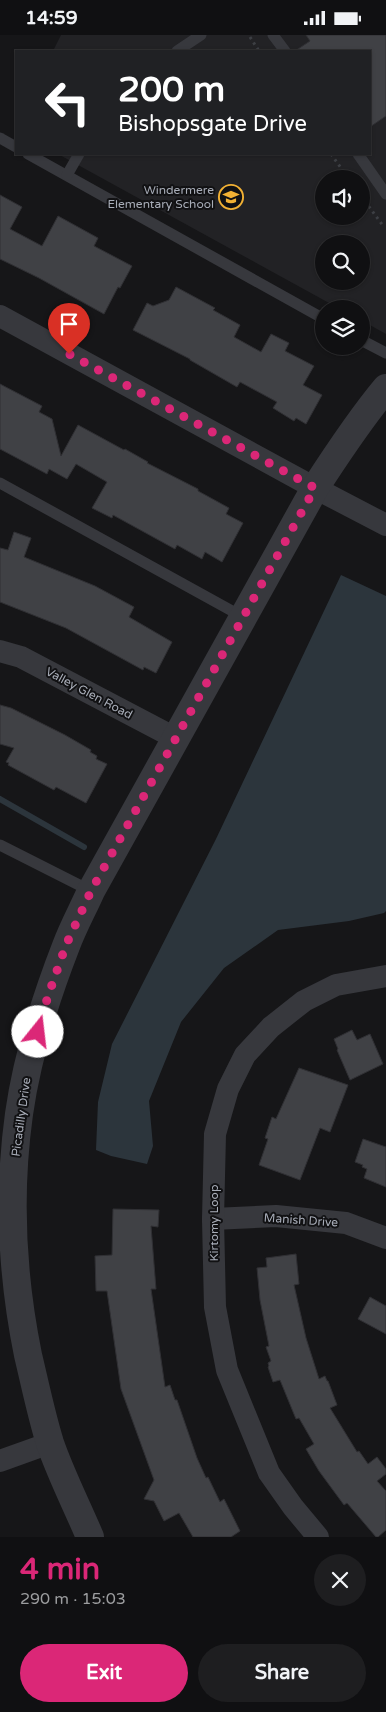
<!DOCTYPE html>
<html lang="en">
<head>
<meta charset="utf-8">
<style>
  :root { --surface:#101012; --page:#1e1e20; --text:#f1f3f6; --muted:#9c9d9f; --line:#303032; --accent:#db2777 }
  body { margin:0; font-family:"Varela Round",sans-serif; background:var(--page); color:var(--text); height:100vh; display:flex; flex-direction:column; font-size:19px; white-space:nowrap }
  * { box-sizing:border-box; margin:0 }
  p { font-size:16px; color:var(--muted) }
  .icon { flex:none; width:28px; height:28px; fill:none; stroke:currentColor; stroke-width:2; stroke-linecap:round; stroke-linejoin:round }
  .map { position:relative; height:1502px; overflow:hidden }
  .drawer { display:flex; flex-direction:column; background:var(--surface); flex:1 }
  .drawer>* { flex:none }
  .top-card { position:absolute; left:15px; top:15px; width:356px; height:105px; border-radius:0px; box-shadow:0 1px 4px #0004,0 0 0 1px var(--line); background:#202124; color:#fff; overflow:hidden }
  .buttons { position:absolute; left:315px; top:135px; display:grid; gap:10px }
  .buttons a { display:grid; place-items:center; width:55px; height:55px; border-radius:50%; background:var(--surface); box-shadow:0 1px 4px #0004,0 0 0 1px var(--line); font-size:25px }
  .pin { position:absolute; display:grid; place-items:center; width:42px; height:42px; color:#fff; margin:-51px -21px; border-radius:50% 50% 50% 0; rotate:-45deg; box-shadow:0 0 5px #0007 }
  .pin .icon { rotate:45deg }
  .me { position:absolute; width:55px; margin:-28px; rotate:16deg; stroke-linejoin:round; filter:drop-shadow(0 0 4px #0008) }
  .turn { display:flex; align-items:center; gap:18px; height:105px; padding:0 20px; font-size:22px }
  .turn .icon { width:65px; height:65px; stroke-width:2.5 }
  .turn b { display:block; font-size:35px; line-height:42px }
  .round { display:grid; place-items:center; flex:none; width:52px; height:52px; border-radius:26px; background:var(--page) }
  .head { display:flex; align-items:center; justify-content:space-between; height:85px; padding:0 20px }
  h1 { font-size:30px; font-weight:700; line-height:38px; color:var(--accent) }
  .action { display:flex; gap:10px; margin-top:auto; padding:10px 20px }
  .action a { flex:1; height:58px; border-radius:30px; background:var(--accent); color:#fff; font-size:20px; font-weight:700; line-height:58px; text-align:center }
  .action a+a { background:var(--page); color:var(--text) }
  .status { display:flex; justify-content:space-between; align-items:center; height:35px; padding:0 25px; background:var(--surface); direction:ltr }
  .status svg { height:14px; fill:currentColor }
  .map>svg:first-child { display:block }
  .built { fill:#222225; fill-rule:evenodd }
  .water { fill:#2c353c }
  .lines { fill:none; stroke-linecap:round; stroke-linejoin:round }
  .stream { stroke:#2c353c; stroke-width:6 }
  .building { fill:#404145; stroke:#303034 }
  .path { stroke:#3d3f44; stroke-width:3; stroke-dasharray:2.5 4; stroke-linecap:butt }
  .service { stroke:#37383d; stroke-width:11 }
  .minor { stroke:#37383d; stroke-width:22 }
  .tertiary { stroke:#37383d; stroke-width:28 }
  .route { stroke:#db2777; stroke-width:9; stroke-dasharray:0 16.2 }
  .labels { text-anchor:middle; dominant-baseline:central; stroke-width:4; stroke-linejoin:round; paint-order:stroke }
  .poi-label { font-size:12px; fill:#a8adb8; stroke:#111113; text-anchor:end }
  .street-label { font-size:12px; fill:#a8adb8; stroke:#111113 }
</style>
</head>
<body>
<div class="status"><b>14:59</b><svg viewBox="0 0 49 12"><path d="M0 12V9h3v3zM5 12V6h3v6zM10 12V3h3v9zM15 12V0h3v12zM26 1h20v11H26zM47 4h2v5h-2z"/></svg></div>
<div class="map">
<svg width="386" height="1502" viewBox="0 0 386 1502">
  <rect width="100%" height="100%" fill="#161618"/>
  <!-- built -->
  <path class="built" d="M61 0H386V299L361 285V274H340L58 119H370V16H53ZM324 144H361V181H324ZM324 209H361V246H324Z"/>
  <!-- water -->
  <polygon class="water" points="341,540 386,561 386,876 384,878 349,886 278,895 224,933 181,987 149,1066 153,1111 147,1129 111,1121 96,1115 98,1067 112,1009 216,804"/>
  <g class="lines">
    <!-- stream -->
    <polyline class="stream" points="0,764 84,812"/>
  </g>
  <!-- building -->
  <g class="building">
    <polygon points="306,0 386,0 386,81 370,92 370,16 295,16 310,6"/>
    <polygon points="0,160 22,172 10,194 42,211 58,181 98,203 94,211 132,231 120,253 118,252 104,279 39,243 0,224"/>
    <polygon points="176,252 215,273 213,275 240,290 234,302 261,317 271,299 289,308 285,316 314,331 303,350 322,360 306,389 296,383 294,386 273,373 277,367 240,347 237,352 190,325 190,324 133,295 147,268 153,271 169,265"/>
    <polygon points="0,349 42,371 39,377 52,384 61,421 78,390 124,415 125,414 148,427 147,428 198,454 198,456 229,473 226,479 243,488 222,527 205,517 202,524 177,510 175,514 113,480 112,483 92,473 107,447 76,429 67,444 49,434 47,439 0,414"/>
    <polygon points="14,497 31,503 24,522 95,551 134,572 129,582 172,607 156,638 144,632 143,635 66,593 0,567 0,513 8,515"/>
    <polygon points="0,670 11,673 65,700 91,715 90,717 97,721 96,724 107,729 86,768 56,752 54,755 8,730 9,728 6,727 14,713 0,709"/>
    <polygon points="352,995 357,1005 370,999 383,1029 350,1045 337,1015 338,1014 334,1004"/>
    <polygon points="299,1033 348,1050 330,1097 320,1093 300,1145 259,1130 268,1104 265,1103 272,1082 276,1084"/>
    <polygon points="363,1104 386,1112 386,1152 364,1143 367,1134 362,1132 363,1130 355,1127"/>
    <polygon points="113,1174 159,1175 158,1192 151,1191 156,1254 151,1254 165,1352 170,1350 175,1365 177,1365 197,1423 206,1443 208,1442 220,1467 224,1464 240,1496 231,1502 193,1502 179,1478 164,1486 154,1466 144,1464 154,1445 121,1354 107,1256 96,1256 95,1221 112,1220"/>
    <polygon points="296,1219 299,1249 294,1250 306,1303 319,1344 325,1341 327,1346 328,1346 337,1370 330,1373 357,1417 359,1416 368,1429 377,1422 386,1434 386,1439 377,1446 386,1456 386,1495 378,1502 376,1502 347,1468 344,1470 319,1436 306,1414 314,1409 299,1383 296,1384 280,1345 273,1347 268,1332 269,1331 268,1328 271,1326 266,1312 269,1311 260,1265 257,1233 267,1232 266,1223"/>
    <polygon points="370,1262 386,1271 386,1299 358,1284"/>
  </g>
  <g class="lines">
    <!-- path -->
    <g class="path">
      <polyline points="250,2 259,16"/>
      <polyline points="331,119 349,144"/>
      <polyline points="361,161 384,192"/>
    </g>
    <!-- service -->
    <g class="service">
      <polyline points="273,0 285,16"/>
      <polyline points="177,16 201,0"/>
      <polyline points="0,103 16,112"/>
      <polyline points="28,119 324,284"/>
      <polyline points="358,119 386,159"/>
      <polyline points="67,140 79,119"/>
      <polyline points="361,305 386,318"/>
      <polyline points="0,448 243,582"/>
      <polyline points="0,810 91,856"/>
    </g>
    <!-- minor -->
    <g class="minor">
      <polyline points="0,281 315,453 386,490"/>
      <polyline points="0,616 21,622 177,704"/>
      <polyline points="213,1184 276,1181 346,1188 386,1203"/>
      <polyline points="0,1426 50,1408"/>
      <polyline points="318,1502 293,1472 269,1438 227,1335 215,1272 213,1184 215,1099 228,1054 245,1020 271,992 304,966 336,950 386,941"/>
    </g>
    <!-- tertiary -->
    <path class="tertiary" d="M90 1502C77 1471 61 1440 50 1408 41 1379 35 1349 28 1320 12 1241 8 1158 19 1079 27 1022 45 965 66 911 73 892 83 874 91 856L315 453C337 419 360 384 386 353"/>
  </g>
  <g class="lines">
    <!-- route -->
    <polyline class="route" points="38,997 48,961 66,910 91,856 315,453 69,319"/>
  </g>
  <!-- icons -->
  <defs>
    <symbol id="school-ring" viewBox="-11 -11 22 22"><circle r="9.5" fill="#111113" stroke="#f2b134" stroke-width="1.5"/><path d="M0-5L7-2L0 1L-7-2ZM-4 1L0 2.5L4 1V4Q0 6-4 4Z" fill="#f2b134"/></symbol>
  </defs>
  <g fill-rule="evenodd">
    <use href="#school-ring" x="217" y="148" width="28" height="28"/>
  </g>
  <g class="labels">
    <!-- poi labels -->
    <g class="poi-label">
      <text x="214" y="155">Windermere<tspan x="214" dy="14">Elementary School</tspan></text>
    </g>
    <!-- street labels -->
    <g class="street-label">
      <text transform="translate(89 658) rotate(28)">Valley Glen Road</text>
      <text transform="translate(21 1082) rotate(-82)">Picadilly Drive</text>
      <text transform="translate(301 1185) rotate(4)">Manish Drive</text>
      <text transform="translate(214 1188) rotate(-90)">Kirtomy Loop</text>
    </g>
  </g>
</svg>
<div class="buttons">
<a><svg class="icon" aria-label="sound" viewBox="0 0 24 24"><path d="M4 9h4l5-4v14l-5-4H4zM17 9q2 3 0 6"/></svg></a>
<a><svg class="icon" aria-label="search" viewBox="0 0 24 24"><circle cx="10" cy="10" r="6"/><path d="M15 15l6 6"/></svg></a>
<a><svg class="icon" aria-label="layers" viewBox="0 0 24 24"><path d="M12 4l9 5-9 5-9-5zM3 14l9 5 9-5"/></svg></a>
</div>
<div class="pin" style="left:69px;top:319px;background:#d93025"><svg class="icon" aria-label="arrive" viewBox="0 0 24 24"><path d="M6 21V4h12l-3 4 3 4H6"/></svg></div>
<svg class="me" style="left:38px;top:997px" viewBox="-20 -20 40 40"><circle r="19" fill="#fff"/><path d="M0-13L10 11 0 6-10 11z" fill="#db2777"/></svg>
<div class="top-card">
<div class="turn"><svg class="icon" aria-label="left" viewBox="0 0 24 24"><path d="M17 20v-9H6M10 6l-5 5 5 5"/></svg><div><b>200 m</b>Bishopsgate Drive</div></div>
</div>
</div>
<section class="drawer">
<div class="head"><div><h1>4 min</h1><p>290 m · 15:03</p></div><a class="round"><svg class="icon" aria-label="close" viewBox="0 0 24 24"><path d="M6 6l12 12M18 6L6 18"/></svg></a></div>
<div class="action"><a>Exit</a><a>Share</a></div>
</section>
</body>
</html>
